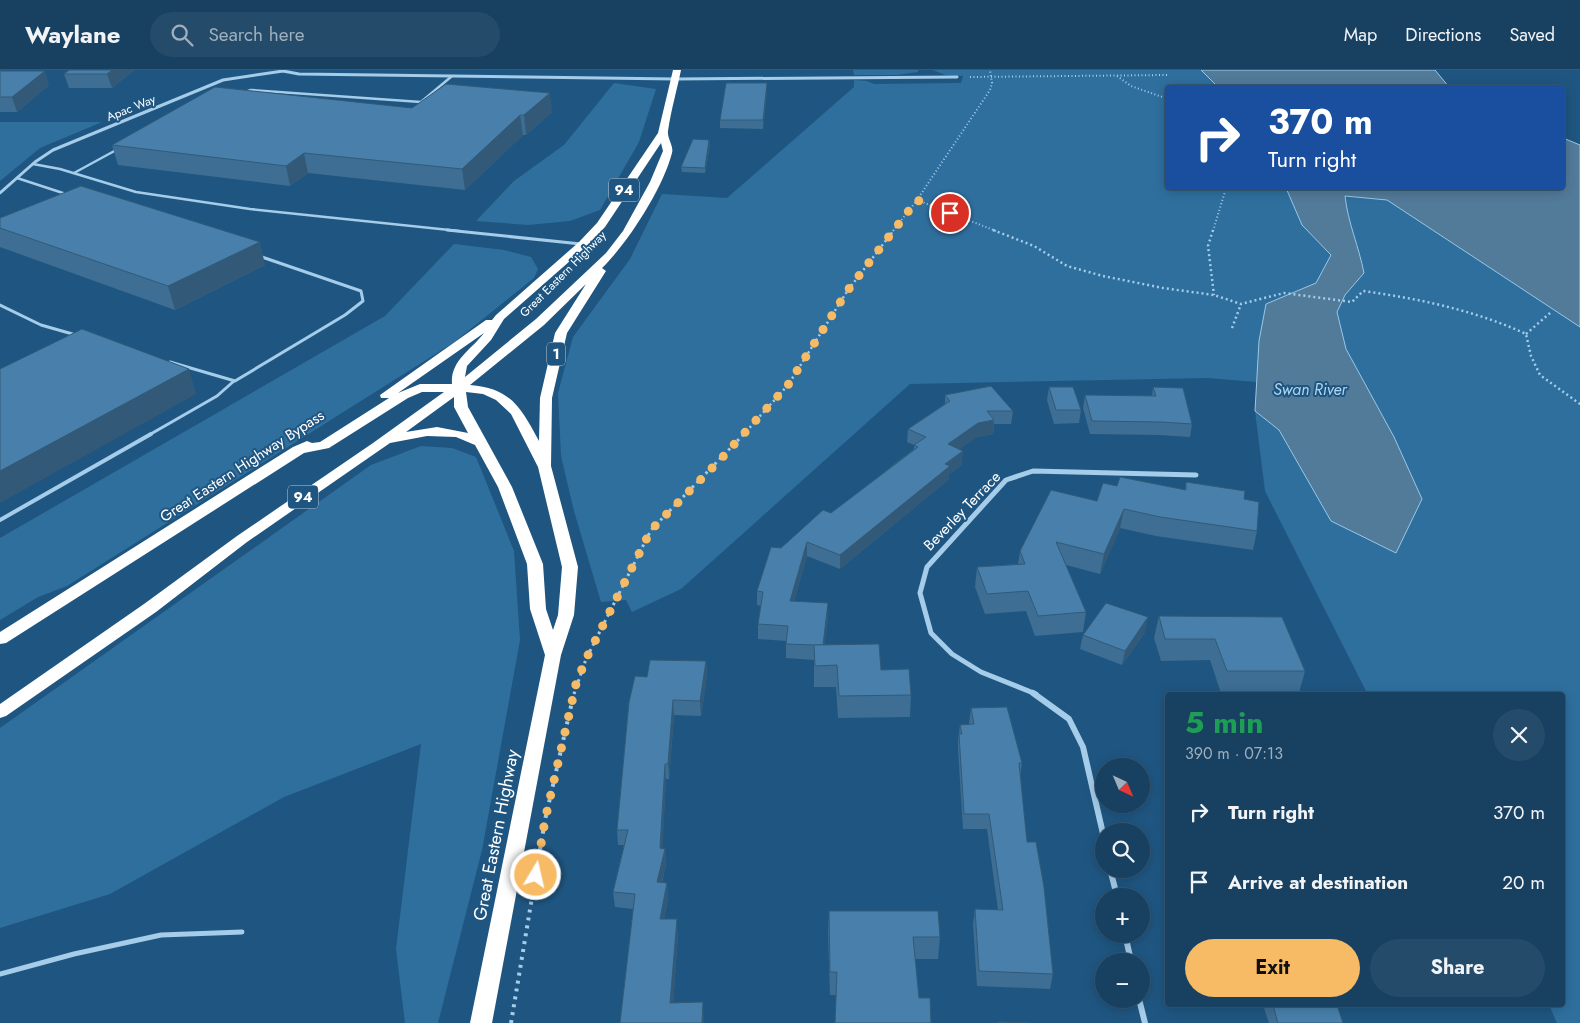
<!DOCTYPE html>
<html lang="en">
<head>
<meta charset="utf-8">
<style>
  :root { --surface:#174061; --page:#244b6a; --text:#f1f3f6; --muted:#9eafbd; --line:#365976; --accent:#f7ba65 }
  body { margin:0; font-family:Jost,sans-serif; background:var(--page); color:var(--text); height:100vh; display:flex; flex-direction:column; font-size:19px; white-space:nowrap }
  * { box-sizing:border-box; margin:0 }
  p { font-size:16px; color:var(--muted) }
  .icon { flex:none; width:28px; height:28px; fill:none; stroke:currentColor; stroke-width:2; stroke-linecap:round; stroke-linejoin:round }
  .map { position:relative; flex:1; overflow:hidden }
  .panel { position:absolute; left:1165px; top:622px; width:400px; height:315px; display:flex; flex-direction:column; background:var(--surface); border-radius:5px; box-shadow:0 2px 12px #0003,0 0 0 1px var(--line) }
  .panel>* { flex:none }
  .hud { position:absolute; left:1165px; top:15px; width:400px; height:105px; border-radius:5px; box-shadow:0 2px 12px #0003,0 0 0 1px var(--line); background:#1a4fa0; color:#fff; overflow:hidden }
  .needle { width:32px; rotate:136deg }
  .tools { position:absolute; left:1095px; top:688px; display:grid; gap:10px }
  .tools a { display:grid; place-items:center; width:55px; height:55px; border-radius:50%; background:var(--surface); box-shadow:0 2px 12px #0003,0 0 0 1px var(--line); font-size:25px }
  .pin { position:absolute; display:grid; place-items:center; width:42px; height:42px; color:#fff; margin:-21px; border:2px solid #fff; border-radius:50%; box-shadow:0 1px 5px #0007 }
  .me { position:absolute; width:55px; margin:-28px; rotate:9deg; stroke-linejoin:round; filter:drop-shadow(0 0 4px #0008) }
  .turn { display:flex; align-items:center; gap:18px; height:105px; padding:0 20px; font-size:22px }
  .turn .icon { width:65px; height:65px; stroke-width:2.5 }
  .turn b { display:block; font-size:35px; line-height:42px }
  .round { display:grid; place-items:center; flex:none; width:52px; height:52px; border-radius:26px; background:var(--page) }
  .headline { display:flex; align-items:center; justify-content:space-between; height:85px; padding:0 20px }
  h1 { font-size:30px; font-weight:700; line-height:38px; color:#1e9e55 }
  .primary-button { display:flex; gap:10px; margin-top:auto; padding:10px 20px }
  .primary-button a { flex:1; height:58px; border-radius:30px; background:var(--accent); color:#111; font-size:20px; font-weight:700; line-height:58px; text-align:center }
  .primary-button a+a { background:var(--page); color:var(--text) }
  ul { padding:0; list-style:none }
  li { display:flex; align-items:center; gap:15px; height:70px; padding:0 20px }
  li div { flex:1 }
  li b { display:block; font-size:19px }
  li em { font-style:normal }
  header { display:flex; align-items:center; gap:30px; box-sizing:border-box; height:70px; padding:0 25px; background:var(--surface); border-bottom:1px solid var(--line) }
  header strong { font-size:24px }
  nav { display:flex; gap:28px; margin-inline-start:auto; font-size:18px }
  .search { width:350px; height:45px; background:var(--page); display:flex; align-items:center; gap:12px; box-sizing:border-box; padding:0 18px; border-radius:28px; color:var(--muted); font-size:19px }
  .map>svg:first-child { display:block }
  .green { fill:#2f6f9e }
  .water { fill:#527a99; stroke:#98c9ea }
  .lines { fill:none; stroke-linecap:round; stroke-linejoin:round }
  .path-far3 { stroke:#a5cce9; stroke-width:2; stroke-dasharray:1 2.5; stroke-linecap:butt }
  .path-far2 { stroke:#a5cce9; stroke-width:2.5; stroke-dasharray:2 3; stroke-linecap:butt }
  .path-far1 { stroke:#a5cce9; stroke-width:3; stroke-dasharray:2.5 4; stroke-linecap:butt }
  .path { stroke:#a5cce9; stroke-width:4; stroke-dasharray:3 5; stroke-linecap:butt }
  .lane-far3 { stroke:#a5cce9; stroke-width:2.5 }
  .lane-far2 { stroke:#a5cce9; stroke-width:3 }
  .lane-far1 { stroke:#a5cce9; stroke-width:4 }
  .lane { stroke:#a5cce9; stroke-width:5 }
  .street-far2 { stroke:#a5cce9; stroke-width:3 }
  .street-far1 { stroke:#a5cce9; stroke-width:5 }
  .street { stroke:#a5cce9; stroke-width:6 }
  .highway { fill:#fff; fill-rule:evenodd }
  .wall { fill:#3e6e93 }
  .shaded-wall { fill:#325a78 }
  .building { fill:#4880ab; stroke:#325a78 }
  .route { stroke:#f7ba65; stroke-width:9; stroke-dasharray:0 16.2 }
  .labels { text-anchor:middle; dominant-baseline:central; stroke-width:4; stroke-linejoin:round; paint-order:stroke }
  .far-street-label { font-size:12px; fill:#fff; stroke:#1f5681 }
  .shield { fill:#1f5681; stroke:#bcccd9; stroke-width:1 }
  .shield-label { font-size:14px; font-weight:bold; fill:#fff }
  .street-label { font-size:15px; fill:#fff; stroke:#1f5681 }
  .water-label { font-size:16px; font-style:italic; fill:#b0d6f0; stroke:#1f5681 }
  .near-street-label { font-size:18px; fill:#fff; stroke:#1f5681 }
</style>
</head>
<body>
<header>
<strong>Waylane</strong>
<div class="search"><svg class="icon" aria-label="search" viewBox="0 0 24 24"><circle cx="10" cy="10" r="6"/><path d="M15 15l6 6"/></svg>Search here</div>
<nav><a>Map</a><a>Directions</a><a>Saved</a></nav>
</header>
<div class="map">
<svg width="1580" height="953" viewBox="0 0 1580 953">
  <rect width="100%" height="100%" fill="#1f5681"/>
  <!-- green -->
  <g class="green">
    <polygon points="853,0 918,0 918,2 896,5 854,5"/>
    <polygon points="933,0 1201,0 1218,17 1168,18 1168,118 1286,118 1302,155 1331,185 1316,213 1266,234 1257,312 1207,308 910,314 681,519 632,542 626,530 601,532 574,441 561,386 558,323 573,267 630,189 662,124 727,128 854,17 854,10 867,11 874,14 961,13 963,6 945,5"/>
    <polygon points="614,13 656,19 639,72 600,140 570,151 528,155 476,151 514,111 564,75"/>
    <polygon points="0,52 102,52 40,78 0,111"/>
    <path d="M1345 126 1387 130 1580 257V953H1557L1549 935H1562V625H1368L1265 421 1255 341 1279 360 1331 451 1396 483 1394 367 1346 279 1337 242 1345 225 1364 203C1359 177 1348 152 1345 126Z"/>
    <polygon points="454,174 504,180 531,187 538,199 534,208 453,273 67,516 38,527 0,550 0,468 385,246"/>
    <polygon points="421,376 452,378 476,387 514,481 520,570 482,780 438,953 405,953 396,879 421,674 284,727 110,824 0,858 0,658 371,395"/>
  </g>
  <!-- water -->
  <g class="water">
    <polygon points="1201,0 1435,0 1449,17 1218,17"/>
    <path d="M1563 68 1580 75V257L1387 130 1345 126C1348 153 1359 177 1364 203L1345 225 1337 242 1346 279 1394 367 1422 429 1396 483 1331 451 1279 360 1255 341 1259 271 1266 234 1316 213 1331 185 1302 155 1286 118H1562Z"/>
  </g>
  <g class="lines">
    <!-- path-far3 -->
    <g class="path-far3">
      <polyline points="1117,6 1131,16 1168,29"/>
      <polyline points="970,7 1167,5"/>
      <polyline points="917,130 996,161"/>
      <polyline points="893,161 917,130 990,20 992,13 990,0"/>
      <polyline points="1213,161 1226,118"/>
    </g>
    <!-- path-far2 -->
    <g class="path-far2">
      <path d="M993 160 1034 176 1067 196 1103 206 1163 218 1214 225 1241 234 1284 223 1352 232 1363 221C1420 229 1474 240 1526 264L1531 286 1540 305 1580 334"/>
      <polyline points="1213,160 1208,176 1214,225"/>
      <polyline points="1232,258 1241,234"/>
      <polyline points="1526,264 1550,243"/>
      <polyline points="743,365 788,315 848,220 894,160"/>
    </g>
    <!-- path-far1 -->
    <polyline class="path-far1" points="574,624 586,589 651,460 744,364"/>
    <!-- path -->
    <polyline class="path" points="511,953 545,750 574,623"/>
    <!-- lane-far3 -->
    <g class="lane-far3">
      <polyline points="245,22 251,20 421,32 452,6"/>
      <polyline points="33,94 60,99 136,122 250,139 459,161"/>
      <polyline points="74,103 118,79"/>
      <polyline points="17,108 69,125"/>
    </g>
    <!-- lane-far2 -->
    <g class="lane-far2">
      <polyline points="447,160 581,174"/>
      <polyline points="0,235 41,255 76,265"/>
      <polyline points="170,292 235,311 345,245 363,231 361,221 259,186"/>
      <polyline points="149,365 217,326 234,311"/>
    </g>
    <!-- lane-far1 -->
    <polyline class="lane-far1" points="0,450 151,364"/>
    <!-- lane -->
    <polyline class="lane" points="0,904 74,884 161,865 242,862"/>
    <!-- street-far2 -->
    <polyline class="street-far2" points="0,123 35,92 53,80 223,10 283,1 299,4 675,9 957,7"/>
    <!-- street-far1 -->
    <polyline class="street-far1" points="1036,624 981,602 952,584 931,563 920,523 927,497 1006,410 1033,401 1196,405"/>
    <!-- street -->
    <g class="street">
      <polyline points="1033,623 1069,649 1083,677 1104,768"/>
      <polyline points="1110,799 1117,826"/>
      <polyline points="1125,864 1131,891"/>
      <polyline points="1139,929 1145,953"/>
    </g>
    <!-- highway -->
    <path class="highway" d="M673 0H681C677 20 671 40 668 61 667 68 674 76 672 83 663 118 628 173 602 198L606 201 567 263 552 328 551 396 578 497 574 545 561 585 492 953H470L545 585 530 539 527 494 498 417 475 375 456 367 427 366 390 373 247 472 156 542 6 646 0 648V634L144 534 237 466 373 373 444 322H422L408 328 329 378 304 383 6 573 0 574V562L293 377 307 371 312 373 320 372 389 328H381L380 325 486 250H492L496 245 579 172 597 153 658 63ZM661 73 663 81 650 112 623 161 606 183 536 249 465 307 467 296 491 270 504 249 587 176 605 157ZM586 214 555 263 540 328 539 371C521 338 511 318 470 315L544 255ZM484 263C471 280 450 291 452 314H420L398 323ZM466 322 483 324 496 330 511 344 538 397 562 497 558 545 553 560 546 539 543 494 512 417 468 337ZM454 327V337L468 363 437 357 406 362Z"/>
  </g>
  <!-- wall -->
  <g class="wall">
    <polygon points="69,0 134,0 112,18 69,18 64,4"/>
    <polygon points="0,1 49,15 17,42 0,42"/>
    <polygon points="767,21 763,59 720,58 720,50"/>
    <polygon points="412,38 552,42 526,65 523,65 465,120 308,103 290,116 118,95 112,75"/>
    <polygon points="709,70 710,75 705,103 682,102 681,97"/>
    <polygon points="0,148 265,195 175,240 0,177"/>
    <polygon points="1049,317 1081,340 1079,353 1054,354 1047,330"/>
    <polygon points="1153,317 1192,354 1190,367 1159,365 1090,364 1083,338 1085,325 1152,326"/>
    <polygon points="945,325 1013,341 1011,354 994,354 993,364 977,367 959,379 962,395 949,404 949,409 840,499 807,486 794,531 828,547 824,575 881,600 911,625 910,647 838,648 836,617 814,617 814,590 786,588 786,571 758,569 758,554 761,536 757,535 757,521 781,478 831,443 914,379 914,375 907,372 908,359 945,334"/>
    <polygon points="1186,412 1244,429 1257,461 1253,480 1156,466 1120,458 1100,504 1066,495 1086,542 1083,562 1035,566 1026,541 985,544 975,517 977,497 1018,494 1020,481 1097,431 1117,416 1185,420"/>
    <polygon points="1159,546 1305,601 1299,623 1221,623 1210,590 1161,591 1154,568"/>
    <polygon points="1145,562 1122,595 1080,579 1083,565"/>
    <polygon points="706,591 707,606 701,646 674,645 669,709 666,709 662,778 665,779 666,794 662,813 667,813 668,828 664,849 678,865 673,933 704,947 620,953 633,839 615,837 613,822 624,775 618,775 617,760 647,607"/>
    <polygon points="971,638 1022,693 1020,708 1027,772 1053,904 1050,919 977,916 973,854 975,839 998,840 987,759 963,759 958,679 958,670 960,655 969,654"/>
    <polygon points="829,841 940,867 938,889 915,889 836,925 830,925 828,863"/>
    <polygon points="1263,935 1337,935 1343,953 1269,953"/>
  </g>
  <!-- shaded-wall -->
  <g class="shaded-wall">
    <polygon points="112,0 134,0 112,18 107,4"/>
    <polygon points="45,1 49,15 17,42 12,27"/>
    <polygon points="767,13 767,21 763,59 763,50"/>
    <polygon points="550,23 552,42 526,65 524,45"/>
    <polygon points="520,45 523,65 465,120 462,99"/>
    <polygon points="709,70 710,75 705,103 705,98"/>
    <polygon points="304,83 308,103 290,116 286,96"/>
    <polygon points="260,172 265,195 175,240 168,216"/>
    <polygon points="189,299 196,324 0,433 0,401"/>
    <polygon points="994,350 993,364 977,367 947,388 948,374 978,353"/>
    <polygon points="963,381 962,395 949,404 949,409 840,499 840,485 945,394"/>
    <polygon points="1124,439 1120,458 1100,504 1104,484"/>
    <polygon points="807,472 807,486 790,545 790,531"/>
    <polygon points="828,533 828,547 823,590 823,576"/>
    <polygon points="1148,547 1145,562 1122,595 1125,581"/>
    <polygon points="706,591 707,606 701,646 700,631"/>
    <polygon points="673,630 674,645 669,709 668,694"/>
    <polygon points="665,694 666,709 662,792 665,779 666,794 658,827 657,812 660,778"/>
    <polygon points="667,813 668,828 661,865 660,849"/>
    <polygon points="677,849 678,865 672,948 670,933"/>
    <polygon points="703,932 704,953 702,953"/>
  </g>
  <!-- building -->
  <g class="building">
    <polygon points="69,0 112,0 107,4 64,4"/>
    <polygon points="0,1 45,1 12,27 0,27"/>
    <polygon points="726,13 767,13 763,50 720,50"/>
    <polygon points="446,14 550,23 524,45 520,45 462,99 304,83 286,96 112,75 215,17 412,38"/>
    <polygon points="693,69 709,70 705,98 681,97"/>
    <polygon points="81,116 260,172 168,216 0,158 0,148"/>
    <polygon points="82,259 189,299 0,401 0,299"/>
    <polygon points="991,316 1013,341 987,341 994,350 978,353 948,374 963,381 945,394 950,396 840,485 807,472 790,531 828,533 823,575 814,575 786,574 788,556 758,554 763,522 757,521 771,477 781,478 823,440 831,443 918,377 914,375 926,367 908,359 950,331 945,325"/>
    <polygon points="1049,317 1073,317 1081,340 1056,340"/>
    <polygon points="1153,317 1183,318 1192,354 1162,352 1092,351 1085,325 1156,326"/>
    <polygon points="1120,407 1186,420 1186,412 1245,421 1244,429 1259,432 1257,461 1160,447 1124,439 1104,484 1056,472 1086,542 1038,546 1028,521 987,524 977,497 1025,494 1020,481 1051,420 1097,431 1103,413 1117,416"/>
    <polygon points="1106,533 1148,547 1125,581 1083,565"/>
    <polygon points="1159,546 1282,547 1305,601 1227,601 1215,569 1165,569"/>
    <polygon points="879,574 881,600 909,599 911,625 839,626 837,595 815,596 814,575"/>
    <polygon points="650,590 706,591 700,631 673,630 668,694 665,694 660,778 665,779 657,812 667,813 660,849 677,849 670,933 703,932 702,953 620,953 635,824 613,822 628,760 617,760 629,632 635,606 647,607"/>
    <polygon points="1007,637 1022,693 1019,693 1027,772 1036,772 1044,817 1053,904 979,901 975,839 1003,840 989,744 964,744 959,664 962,664 960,655 974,654 971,638"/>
    <polygon points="829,841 938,841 940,867 913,867 919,928 930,928 931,953 835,953 837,902 830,902"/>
    <polygon points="1273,935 1337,935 1343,953 1278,953"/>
    <polygon points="998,952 1028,953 999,953"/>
  </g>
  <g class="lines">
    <!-- route -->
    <polyline class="route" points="536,805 545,750 576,614 586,589 651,460 720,390 788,315 848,220 917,130 950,143"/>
  </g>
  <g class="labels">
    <!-- far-street labels -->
    <g class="far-street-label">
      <text transform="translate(131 38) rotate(-22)">Apac Way</text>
      <text transform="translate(563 204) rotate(-45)">Great Eastern Highway</text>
    </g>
    <!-- shield labels -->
    <g class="shield">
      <rect x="609" y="108.5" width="30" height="23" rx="4"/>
      <rect x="547" y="272.5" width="18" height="23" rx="4"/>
      <rect x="288" y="415.5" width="30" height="23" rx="4"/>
    </g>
    <g class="shield-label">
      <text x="624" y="120">94</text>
      <text x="556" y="284">1</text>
      <text x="303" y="427">94</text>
    </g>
    <!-- street labels -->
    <g class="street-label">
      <text transform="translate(242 396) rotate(-33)">Great Eastern Highway Bypass</text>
      <text transform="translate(962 441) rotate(-46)">Beverley Terrace</text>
    </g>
    <!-- water labels -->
    <g class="water-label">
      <text x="1310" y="319">Swan River</text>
    </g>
    <!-- near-street labels -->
    <g class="near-street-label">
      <text transform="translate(496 765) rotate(-79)">Great Eastern Highway</text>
    </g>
  </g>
</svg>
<div class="tools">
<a><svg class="needle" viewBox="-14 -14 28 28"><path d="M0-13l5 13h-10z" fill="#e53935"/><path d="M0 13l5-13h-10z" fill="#9eafbd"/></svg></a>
<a><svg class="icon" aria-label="search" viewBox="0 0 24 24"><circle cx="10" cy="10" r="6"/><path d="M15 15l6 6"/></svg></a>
<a>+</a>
<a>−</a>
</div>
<div class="pin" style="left:950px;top:143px;background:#d93025"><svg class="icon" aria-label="arrive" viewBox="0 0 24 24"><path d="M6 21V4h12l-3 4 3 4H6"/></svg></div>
<svg class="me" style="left:536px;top:805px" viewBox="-20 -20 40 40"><circle r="17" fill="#f7ba65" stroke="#fff" stroke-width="3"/><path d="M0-11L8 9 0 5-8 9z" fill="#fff"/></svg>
<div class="hud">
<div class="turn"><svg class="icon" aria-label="right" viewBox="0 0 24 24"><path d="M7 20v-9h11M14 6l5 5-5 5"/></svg><div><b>370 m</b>Turn right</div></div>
</div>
<section class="panel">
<div class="headline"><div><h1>5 min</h1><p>390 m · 07:13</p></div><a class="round"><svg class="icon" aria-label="close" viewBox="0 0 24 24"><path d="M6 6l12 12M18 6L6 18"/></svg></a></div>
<ul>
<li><svg class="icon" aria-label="right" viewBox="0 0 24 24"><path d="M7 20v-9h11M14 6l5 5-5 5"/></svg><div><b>Turn right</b></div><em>370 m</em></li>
<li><svg class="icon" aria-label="arrive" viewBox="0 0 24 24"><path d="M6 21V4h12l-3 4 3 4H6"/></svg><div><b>Arrive at destination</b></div><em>20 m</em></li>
</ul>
<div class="primary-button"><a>Exit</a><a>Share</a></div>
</section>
</div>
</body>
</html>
